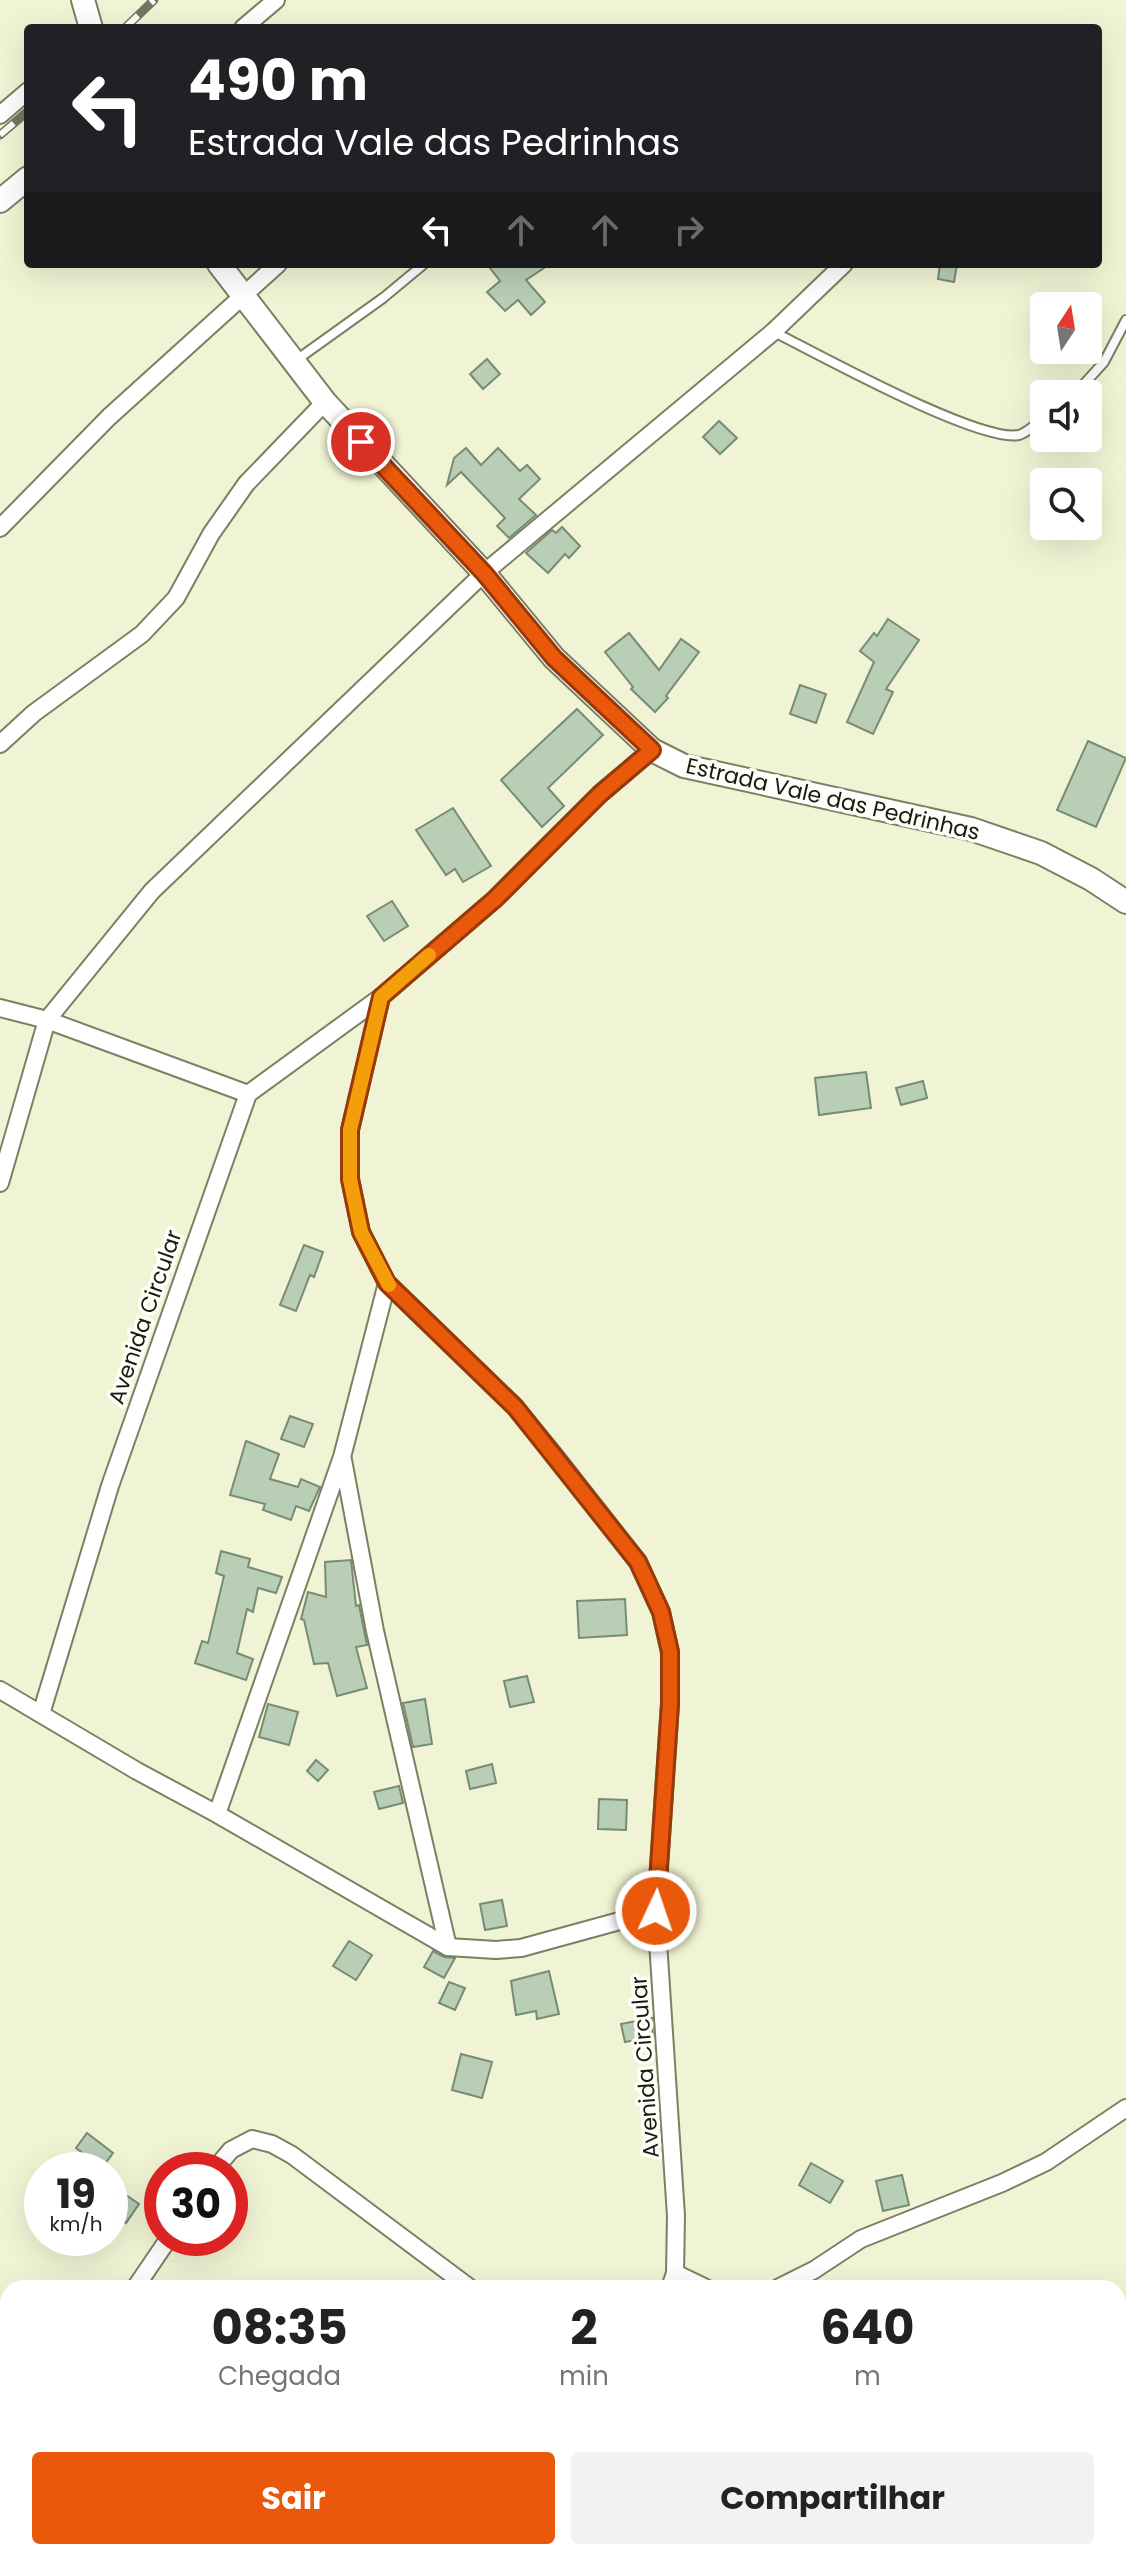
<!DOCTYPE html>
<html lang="pt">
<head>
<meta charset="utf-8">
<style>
  :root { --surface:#fff; --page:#f2f2f2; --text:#222; --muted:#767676; --accent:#ea580c }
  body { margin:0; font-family:Poppins,sans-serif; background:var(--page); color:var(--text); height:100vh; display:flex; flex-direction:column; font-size:30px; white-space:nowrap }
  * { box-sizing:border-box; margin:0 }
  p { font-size:26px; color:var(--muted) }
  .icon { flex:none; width:44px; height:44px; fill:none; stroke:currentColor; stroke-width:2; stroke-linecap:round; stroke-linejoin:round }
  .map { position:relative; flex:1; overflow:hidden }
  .panel { position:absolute; left:0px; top:2280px; width:1126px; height:280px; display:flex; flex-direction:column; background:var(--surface); border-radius:24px 24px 0 0; box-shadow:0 8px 32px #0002 }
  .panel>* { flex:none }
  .banner { position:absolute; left:24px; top:24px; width:1078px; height:244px; border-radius:8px; box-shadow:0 8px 32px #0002; background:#202124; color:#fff; overflow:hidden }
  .needle { width:52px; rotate:12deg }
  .fabs { position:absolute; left:1030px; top:292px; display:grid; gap:16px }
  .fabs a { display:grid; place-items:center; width:72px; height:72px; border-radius:8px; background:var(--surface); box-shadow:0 8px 32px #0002; font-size:40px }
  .speed { position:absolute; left:24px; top:2152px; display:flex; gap:16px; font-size:40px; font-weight:700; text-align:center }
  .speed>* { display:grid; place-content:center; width:104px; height:104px; border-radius:50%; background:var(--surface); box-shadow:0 8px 32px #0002; line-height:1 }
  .speed small { font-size:20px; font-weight:400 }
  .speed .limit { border:12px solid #d22; background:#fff; color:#111 }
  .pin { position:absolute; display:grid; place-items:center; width:68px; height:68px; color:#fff; margin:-34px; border:4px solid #fff; border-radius:50%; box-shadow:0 2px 8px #0007 }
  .me { position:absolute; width:88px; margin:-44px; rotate:3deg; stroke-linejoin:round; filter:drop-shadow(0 0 6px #0008) }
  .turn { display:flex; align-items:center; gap:28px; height:168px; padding:0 32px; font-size:36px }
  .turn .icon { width:104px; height:104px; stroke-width:2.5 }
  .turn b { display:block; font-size:56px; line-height:68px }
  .lanes { display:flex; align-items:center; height:76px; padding:0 32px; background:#0003; justify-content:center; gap:40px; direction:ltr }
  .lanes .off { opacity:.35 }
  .eta { display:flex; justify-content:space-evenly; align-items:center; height:136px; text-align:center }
  .eta b { font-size:48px; font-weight:700; line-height:56px }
  .action { display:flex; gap:16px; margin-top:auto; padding:16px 32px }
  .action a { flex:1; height:92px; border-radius:8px; background:var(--accent); color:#fff; font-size:32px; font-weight:700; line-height:92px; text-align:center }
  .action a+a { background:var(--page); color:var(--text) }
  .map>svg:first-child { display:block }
  .building { fill:#b8ceb5; stroke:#778b75; stroke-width:2 }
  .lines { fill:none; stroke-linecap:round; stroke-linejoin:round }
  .lane-casing { stroke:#7d7f63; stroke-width:12 }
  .street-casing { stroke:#7d7f63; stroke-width:20 }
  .secondary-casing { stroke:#7d7f63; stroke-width:26 }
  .lane { stroke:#fff; stroke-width:8 }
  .street { stroke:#fff; stroke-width:16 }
  .secondary { stroke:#fff; stroke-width:22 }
  .rail-casing { stroke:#747562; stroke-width:9 }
  .rail { stroke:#fefef8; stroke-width:6; stroke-dasharray:18; stroke-linecap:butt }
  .route-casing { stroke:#983908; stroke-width:20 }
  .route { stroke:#ea580c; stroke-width:14 }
  .slow { stroke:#f59e0b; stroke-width:14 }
  .labels { text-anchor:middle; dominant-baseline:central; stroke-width:7; stroke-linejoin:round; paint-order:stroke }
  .street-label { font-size:22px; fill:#191a0f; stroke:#fefef8 }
</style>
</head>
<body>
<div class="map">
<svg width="1126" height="2560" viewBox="0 0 1126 2560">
  <rect width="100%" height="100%" fill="#f1f4d4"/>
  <!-- building -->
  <g class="building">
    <polygon points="487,264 550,264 526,280 545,302 531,315 518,300 505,311 487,292 500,281"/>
    <polygon points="940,264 957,264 954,282 938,279"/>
    <polygon points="487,359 500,374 483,389 470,374"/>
    <polygon points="719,421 737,438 720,454 703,437"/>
    <polygon points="466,448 481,465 498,448 520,471 527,465 540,479 519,499 536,515 509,538 497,526 505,518 461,472 447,485 454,458"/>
    <polygon points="562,527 580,546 569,558 565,554 548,573 526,553 552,530 556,533"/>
    <polygon points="888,619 919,640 886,689 893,692 873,734 847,722 874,662 860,651 874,633 877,636"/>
    <polygon points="629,633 659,670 681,639 699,652 666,696 668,698 655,712 631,689 633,687 605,652"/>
    <polygon points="800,685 826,694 816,723 790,714"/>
    <polygon points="577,709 603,735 548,788 564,806 542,827 501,780"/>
    <polygon points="1088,741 1126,758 1096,827 1057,810"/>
    <polygon points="453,808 491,866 463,882 455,869 446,875 416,830"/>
    <polygon points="392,901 408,926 384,941 367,916"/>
    <polygon points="866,1072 871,1108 819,1115 815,1078"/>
    <polygon points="923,1081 927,1098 901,1105 896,1088"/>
    <polygon points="304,1245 323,1252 314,1277 310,1275 296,1311 280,1305"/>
    <polygon points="290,1416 313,1424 304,1447 281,1439"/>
    <polygon points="246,1441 279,1454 270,1479 298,1487 301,1479 320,1487 309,1511 296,1506 291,1520 263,1510 265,1504 230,1495"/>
    <polygon points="221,1551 250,1559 248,1567 282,1577 276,1593 258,1588 253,1612 247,1609 237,1653 253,1659 246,1680 195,1663 202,1641 208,1643 224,1576 216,1573"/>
    <polygon points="351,1560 356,1606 359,1605 367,1645 356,1647 367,1688 337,1696 328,1663 314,1664 304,1620 301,1619 308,1592 326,1597 325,1562"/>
    <polygon points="625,1599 627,1635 579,1638 577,1601"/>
    <polygon points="527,1676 534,1702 510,1707 504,1681"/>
    <polygon points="425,1699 432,1744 413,1747 403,1703"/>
    <polygon points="268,1704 298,1712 289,1745 259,1737"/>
    <polygon points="316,1760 328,1770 318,1781 307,1771"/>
    <polygon points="492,1764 496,1783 470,1789 466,1771"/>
    <polygon points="399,1786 403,1803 379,1809 374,1792"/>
    <polygon points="599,1799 627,1800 626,1830 598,1829"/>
    <polygon points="502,1900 507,1926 485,1930 480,1904"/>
    <polygon points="349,1941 372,1955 356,1980 333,1966"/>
    <polygon points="433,1951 444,1957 455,1958 444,1978 424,1967"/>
    <polygon points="549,1971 559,2014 537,2019 536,2011 516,2015 511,1981"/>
    <polygon points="449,1982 465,1988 455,2010 439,2003"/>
    <polygon points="652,2018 653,2037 625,2042 621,2024"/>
    <polygon points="461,2054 492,2062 482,2098 452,2090"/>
    <polygon points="87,2133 113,2153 102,2168 76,2148"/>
    <polygon points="811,2163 843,2181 830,2203 799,2185"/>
    <polygon points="902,2175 909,2205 883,2211 876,2181"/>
    <polygon points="110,2184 139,2204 126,2223 110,2212"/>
  </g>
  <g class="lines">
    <defs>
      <g id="lane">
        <path d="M774 332C818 354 979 443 1019 435 1027 433 1037 423 1044 418"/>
        <polyline points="295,361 383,298 424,264"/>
        <polyline points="1075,394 1104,362 1126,320"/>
      </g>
      <g id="street">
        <polyline points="243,28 276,0"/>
        <polyline points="0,115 28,91"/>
        <polyline points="0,528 109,417 278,264"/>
        <polyline points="0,744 34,713 142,634 176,598 211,534 246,484 325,402"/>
        <polyline points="381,997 350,1130 350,1179 361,1232 387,1283 515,1407 555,1456 638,1562 661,1612 670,1652 670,1704 656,1911 676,2216 675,2273 670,2288"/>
        <polyline points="0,1008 47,1020 248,1094"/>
        <polyline points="0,1183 47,1020 152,891 484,573 773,332 844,264"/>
        <polyline points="343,1460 375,1631 448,1947"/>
        <polyline points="0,1690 137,1771 217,1814 448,1947 496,1950 521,1948 656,1911"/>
        <polyline points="41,1714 110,1486 248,1094 381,997 495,899 600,794 652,750"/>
        <polyline points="217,1814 342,1457 387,1283"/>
        <polyline points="214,2170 231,2150 252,2139 272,2144 292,2155 470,2288"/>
        <polyline points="675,2273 706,2288"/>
        <polyline points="135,2288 169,2238"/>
        <polyline points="778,2288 814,2270 861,2239 1002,2183 1046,2162 1126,2108"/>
        <polyline points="0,2490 8,2478"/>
        <polyline points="561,2560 582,2552"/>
      </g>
      <g id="secondary">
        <polyline points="83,0 91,28"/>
        <polyline points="0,201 28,178"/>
        <polyline points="219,264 325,402 484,573 554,658 652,750 684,766 971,829 1041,853 1091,879 1126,902"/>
      </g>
    </defs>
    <!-- lane casing -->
    <use href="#lane" class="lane-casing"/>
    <!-- street casing -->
    <use href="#street" class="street-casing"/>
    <!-- secondary casing -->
    <use href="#secondary" class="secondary-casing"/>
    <!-- lane -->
    <use href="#lane" class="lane"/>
    <!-- street -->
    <use href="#street" class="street"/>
    <!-- secondary -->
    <use href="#secondary" class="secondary"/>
    <defs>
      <g id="rail">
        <polyline points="125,28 154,0"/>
        <polyline points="0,135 28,111"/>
      </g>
    </defs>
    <!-- rail casing -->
    <use href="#rail" class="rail-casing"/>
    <!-- rail -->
    <use href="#rail" class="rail"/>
  </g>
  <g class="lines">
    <defs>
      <polyline id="route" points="361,442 484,573 554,658 652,750 600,794 495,899 381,997 350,1130 350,1179 361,1232 387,1283 515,1407 638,1562 661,1612 670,1652 670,1704 656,1911"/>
    </defs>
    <!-- route casing -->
    <use href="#route" class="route-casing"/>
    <!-- route -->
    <use href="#route" class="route"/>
    <!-- slow -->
    <polyline class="slow" points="389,1285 361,1232 350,1179 350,1130 381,997 429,955"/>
  </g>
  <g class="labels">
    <!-- street labels -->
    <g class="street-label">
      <text transform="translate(833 799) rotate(13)">Estrada Vale das Pedrinhas</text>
      <text transform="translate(145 1317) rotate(-71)">Avenida Circular</text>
      <text transform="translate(645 2067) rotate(-94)">Avenida Circular</text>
    </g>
  </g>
</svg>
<div class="fabs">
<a><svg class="needle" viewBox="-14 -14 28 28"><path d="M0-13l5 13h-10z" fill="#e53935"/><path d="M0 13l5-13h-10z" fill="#767676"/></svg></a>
<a><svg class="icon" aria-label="sound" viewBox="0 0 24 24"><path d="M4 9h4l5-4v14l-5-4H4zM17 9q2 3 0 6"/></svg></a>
<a><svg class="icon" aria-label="search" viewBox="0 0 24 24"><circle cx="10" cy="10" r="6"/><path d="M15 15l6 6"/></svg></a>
</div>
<div class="speed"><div>19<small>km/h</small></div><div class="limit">30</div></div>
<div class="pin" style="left:361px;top:442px;background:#d93025"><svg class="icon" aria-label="arrive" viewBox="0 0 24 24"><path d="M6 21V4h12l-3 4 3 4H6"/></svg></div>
<svg class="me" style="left:656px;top:1911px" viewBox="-20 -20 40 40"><circle r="17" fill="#ea580c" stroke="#fff" stroke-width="3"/><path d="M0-11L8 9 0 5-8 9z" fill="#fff"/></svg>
<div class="banner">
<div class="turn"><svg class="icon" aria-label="left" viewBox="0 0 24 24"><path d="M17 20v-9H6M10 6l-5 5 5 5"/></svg><div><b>490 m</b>Estrada Vale das Pedrinhas</div></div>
<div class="lanes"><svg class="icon" aria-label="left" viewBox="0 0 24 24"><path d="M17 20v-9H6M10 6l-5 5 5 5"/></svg><svg class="icon off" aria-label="ahead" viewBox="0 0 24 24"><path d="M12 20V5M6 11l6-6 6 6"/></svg><svg class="icon off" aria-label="ahead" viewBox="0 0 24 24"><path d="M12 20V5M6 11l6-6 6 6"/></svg><svg class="icon off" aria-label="right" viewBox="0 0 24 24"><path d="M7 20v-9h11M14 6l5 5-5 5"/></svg></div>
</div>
<section class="panel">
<div class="eta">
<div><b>08:35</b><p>Chegada</p></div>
<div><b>2</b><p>min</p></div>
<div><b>640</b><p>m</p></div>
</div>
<div class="action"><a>Sair</a><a>Compartilhar</a></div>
</section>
</div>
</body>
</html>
